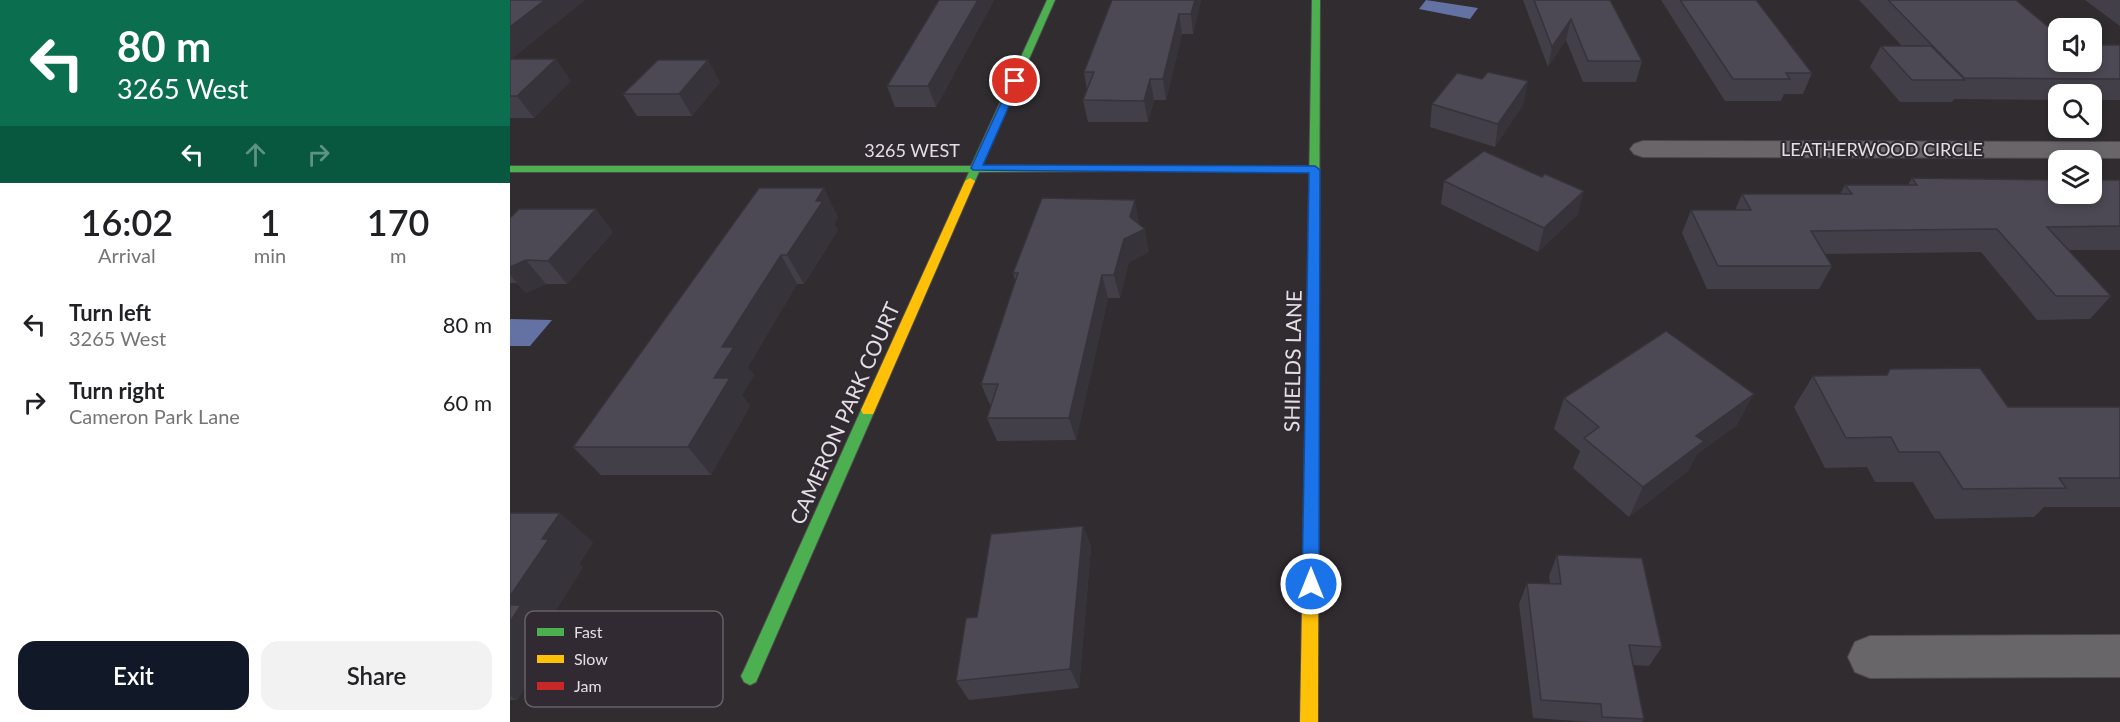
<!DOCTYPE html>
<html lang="en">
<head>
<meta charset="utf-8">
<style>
  :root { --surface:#fff; --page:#f2f2f2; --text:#202124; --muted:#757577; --accent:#111827 }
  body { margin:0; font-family:Lato,sans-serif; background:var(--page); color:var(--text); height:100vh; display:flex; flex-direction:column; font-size:22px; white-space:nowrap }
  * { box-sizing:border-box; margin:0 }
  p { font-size:20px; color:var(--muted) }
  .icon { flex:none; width:33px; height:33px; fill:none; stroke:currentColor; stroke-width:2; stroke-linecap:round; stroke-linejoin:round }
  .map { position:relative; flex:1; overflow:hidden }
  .details { display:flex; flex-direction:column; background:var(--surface); width:510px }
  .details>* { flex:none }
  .top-card { background:#0b6e4f; color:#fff; overflow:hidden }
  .fabs { position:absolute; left:1538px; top:18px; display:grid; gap:12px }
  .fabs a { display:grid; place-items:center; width:54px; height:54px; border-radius:12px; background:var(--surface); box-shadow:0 3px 9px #0003; font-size:30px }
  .pin { position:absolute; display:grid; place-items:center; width:51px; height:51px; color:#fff; margin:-26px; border:3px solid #fff; border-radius:50%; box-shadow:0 2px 6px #0007 }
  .me { position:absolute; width:66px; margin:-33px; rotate:0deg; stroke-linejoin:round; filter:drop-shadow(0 0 4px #0008) }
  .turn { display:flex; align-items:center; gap:21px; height:126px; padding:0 18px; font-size:27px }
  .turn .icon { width:78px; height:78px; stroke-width:2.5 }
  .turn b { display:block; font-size:42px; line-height:51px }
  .lanes { display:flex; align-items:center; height:57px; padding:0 18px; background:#0003; justify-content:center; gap:30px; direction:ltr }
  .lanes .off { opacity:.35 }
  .eta { display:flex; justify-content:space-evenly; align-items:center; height:102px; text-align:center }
  .eta b { font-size:36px; font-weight:600; line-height:42px }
  .action { display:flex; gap:12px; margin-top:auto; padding:12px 18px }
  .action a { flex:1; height:69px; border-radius:18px; background:var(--accent); color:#fff; font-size:24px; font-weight:600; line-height:69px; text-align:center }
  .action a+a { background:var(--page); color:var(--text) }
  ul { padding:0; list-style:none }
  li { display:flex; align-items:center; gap:18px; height:78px; padding:0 18px }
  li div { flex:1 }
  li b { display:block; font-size:22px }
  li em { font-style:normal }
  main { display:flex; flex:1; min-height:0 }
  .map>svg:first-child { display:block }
  .water { fill:#6372a2 }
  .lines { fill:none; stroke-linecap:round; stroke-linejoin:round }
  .street-casing { stroke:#4d494d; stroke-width:2 }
  .fast-casing { stroke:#4d494d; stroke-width:2 }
  .slow-casing { stroke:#4d494d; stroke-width:2 }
  .jam-casing { stroke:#4d494d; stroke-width:2 }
  .street { fill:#696669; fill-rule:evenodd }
  .fast { fill:#4caf50; fill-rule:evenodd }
  .slow { fill:#ffc107; fill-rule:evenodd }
  .jam { fill:#c62828; fill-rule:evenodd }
  .wall { fill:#423f48 }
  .shaded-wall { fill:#36333b }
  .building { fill:#4d4954; stroke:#36333b; stroke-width:1.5 }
  .route { fill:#1a73e8; stroke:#114b97; stroke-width:1.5 }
  .labels { text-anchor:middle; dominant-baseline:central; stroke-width:4.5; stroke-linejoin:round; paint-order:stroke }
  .far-street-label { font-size:18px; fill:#e4dfe4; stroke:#312a32 }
  .street-label { font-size:21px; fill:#e4dfe4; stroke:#312a32 }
  .key { fill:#312a32; stroke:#676067; stroke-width:1.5 }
  .key-label { font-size:16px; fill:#e4dfe4 }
</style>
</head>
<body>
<main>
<section class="details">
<div class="top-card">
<div class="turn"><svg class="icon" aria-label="left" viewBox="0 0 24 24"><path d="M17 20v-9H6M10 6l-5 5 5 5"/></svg><div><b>80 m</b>3265 West</div></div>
<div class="lanes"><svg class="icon" aria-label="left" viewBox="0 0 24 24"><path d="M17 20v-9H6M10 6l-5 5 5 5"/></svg><svg class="icon off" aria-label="ahead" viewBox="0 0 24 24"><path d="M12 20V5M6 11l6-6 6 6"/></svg><svg class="icon off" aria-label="right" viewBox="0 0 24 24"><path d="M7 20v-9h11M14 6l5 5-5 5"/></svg></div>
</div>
<div class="eta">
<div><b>16:02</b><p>Arrival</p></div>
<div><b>1</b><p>min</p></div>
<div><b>170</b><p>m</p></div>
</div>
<ul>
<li><svg class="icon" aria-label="left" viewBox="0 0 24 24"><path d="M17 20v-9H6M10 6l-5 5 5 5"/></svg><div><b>Turn left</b><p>3265 West</p></div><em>80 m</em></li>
<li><svg class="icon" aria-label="right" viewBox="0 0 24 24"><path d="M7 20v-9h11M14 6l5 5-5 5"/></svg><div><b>Turn right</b><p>Cameron Park Lane</p></div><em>60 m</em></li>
</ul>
<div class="action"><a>Exit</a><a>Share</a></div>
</section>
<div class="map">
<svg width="1610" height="722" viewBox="0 0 1610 722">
  <rect width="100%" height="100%" fill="#302c30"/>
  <!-- water -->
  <g class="water">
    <polygon points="916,0 968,8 960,19 909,9"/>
    <polygon points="0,319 42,320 20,346 0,346"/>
  </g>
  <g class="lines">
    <defs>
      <g id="street">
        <polygon points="1133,141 1610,142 1610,158 1133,157 1124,154 1120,149 1124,144"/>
        <polygon points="1610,635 1610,677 1360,678 1345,672 1338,657 1345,642 1360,636"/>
      </g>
      <g id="fast">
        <polygon points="537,0 545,0 472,166 626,166 631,169 630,171 469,172 464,183 460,184 455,181 459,172 0,172 0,166 461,166"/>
        <polygon points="802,0 810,0 809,314 803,318 797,314"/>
        <polygon points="358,405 363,406 365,410 246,682 240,685 234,682 231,676 234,670 351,410 353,406"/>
      </g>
      <g id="slow">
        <polygon points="460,178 465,181 365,410 363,414 353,414 351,410 455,181"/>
        <polygon points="803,310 809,314 808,722 790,722 797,314"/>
      </g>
      <polygon id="jam" points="626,166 805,166 810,169 805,172 622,171 621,169"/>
    </defs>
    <!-- street casing -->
    <use href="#street" class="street-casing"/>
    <!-- fast casing -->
    <use href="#fast" class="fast-casing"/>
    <!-- slow casing -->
    <use href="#slow" class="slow-casing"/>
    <!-- jam casing -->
    <use href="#jam" class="jam-casing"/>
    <!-- street -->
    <use href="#street" class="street"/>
    <!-- fast -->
    <use href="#fast" class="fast"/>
    <!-- slow -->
    <use href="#slow" class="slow"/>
    <!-- jam -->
    <use href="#jam" class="jam"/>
  </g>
  <!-- wall -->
  <g class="wall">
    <polygon points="0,0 75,0 1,59 61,81 24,118 0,118"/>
    <polygon points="429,0 484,0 426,107 385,107 377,86"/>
    <polygon points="691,0 683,34 672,34 656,100 644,100 638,122 578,122 573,100 577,90 574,72"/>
    <polygon points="1013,0 1100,0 1132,61 1126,82 1073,82 1056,40 1038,67"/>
    <polygon points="1151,0 1246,0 1302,73 1293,94 1274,94 1271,101 1215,101"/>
    <polygon points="1349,0 1506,0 1548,62 1610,45 1610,100 1581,100 1581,94 1548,94 1548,100 1444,99 1442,102 1390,102 1360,67 1371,46 1392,46"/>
    <polygon points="1575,0 1610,0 1610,26"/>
    <polygon points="972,79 1014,103 985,147 920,127 922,104"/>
    <polygon points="210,82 182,116 127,116 113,94"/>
    <polygon points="1032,177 1068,214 1028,252 931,204 934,181"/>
    <polygon points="1402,178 1610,180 1610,250 1558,250 1601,296 1580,319 1527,320 1471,252 1315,254 1322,266 1309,289 1197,289 1172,233 1181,210 1225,210 1232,194 1330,194 1335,185 1398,185"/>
    <polygon points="249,188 328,217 324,224 328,230 294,284 287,284 238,367 244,375 232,395 240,406 201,475 91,475 63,447"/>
    <polygon points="0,218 103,232 57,284 36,284 16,293 7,283 0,283"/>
    <polygon points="629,224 639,252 619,262 610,298 598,298 566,440 487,441 477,418 481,407 471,384 505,281 503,273"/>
    <polygon points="1380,369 1498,407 1610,407 1610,507 1534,507 1524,517 1425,519 1403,482 1365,482 1357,467 1315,468 1284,407 1303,376 1376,375"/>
    <polygon points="1054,398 1227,425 1187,454 1178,471 1119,517 1063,468 1070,451 1044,429"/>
    <polygon points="0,513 83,542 69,564 73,567 37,624 48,632 7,700 0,700"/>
    <polygon points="573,526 581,547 569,688 459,700 446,681 467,617"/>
    <polygon points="1047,555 1152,647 1139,666 1123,665 1134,719 1132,722 1080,722 1023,718 1009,604 1017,583 1040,584 1039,576"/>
  </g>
  <!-- shaded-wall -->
  <g class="shaded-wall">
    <polygon points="35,0 75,0 0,60 0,27"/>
    <polygon points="468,0 484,0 426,107 418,86"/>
    <polygon points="685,0 691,0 683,34 681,14"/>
    <polygon points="669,14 672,34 656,100 653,79"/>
    <polygon points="1061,19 1056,40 1038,67 1042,47"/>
    <polygon points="46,59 61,81 24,118 7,96"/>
    <polygon points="198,60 210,82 182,116 169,94"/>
    <polygon points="640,79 644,100 638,122 634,101"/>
    <polygon points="1018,81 1014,103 985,147 988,124"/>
    <polygon points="314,188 328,217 324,224 328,230 294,284 277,255 306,201"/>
    <polygon points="1074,191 1068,214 1028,252 1034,228"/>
    <polygon points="625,200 629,223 635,229 639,252 619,262 610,298 604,275"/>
    <polygon points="86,209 103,232 57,284 38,261"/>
    <polygon points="271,255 287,284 238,367 244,375 232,395 240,406 201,475 178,447 204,378 212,347"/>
    <polygon points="16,260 36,284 16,293 0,275 0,267"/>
    <polygon points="592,275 598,298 566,440 559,418"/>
    <polygon points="1244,394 1227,425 1187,454 1178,471 1119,517 1133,487 1186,436"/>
    <polygon points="50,513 83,542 69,564 73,567 37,624 48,632 7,700 0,696 0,596 32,539"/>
    <polygon points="573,526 581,547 569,688 560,669"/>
  </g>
  <!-- building -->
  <g class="building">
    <polygon points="0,0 35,0 0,27"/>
    <polygon points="429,0 468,0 418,86 377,86"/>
    <polygon points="602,0 685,0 681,14 669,14 653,79 640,79 634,101 573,100 584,72 574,72"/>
    <polygon points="1024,0 1100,0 1132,61 1078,61 1061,19 1042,47"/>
    <polygon points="1170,0 1246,0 1302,73 1276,73 1280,79 1223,79"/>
    <polygon points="1378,0 1506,0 1548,35 1548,62 1581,62 1581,45 1610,45 1610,79 1454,78"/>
    <polygon points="1371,46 1421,46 1455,80 1402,80"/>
    <polygon points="0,59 46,59 7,96 0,96"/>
    <polygon points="148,60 198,60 169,94 113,94"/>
    <polygon points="978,72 1018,81 988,124 922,104 947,73 972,79"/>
    <polygon points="974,151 1032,177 1035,174 1074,191 1034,228 934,181"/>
    <polygon points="1402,178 1548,180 1548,194 1581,194 1581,180 1610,180 1610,226 1537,227 1601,296 1546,296 1487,229 1301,231 1322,266 1208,266 1181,210 1241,210 1232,194 1342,194 1335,185 1407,185"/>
    <polygon points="249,188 314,188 306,201 313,201 277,255 271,255 212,347 224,347 204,378 220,378 178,447 63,447"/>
    <polygon points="532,198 625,200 620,217 635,229 614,239 604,275 592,275 559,418 477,418 488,384 471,384 508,273 503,273"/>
    <polygon points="9,209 86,209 38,261 16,260 0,267 0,218"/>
    <polygon points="1156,331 1244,394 1186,436 1194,441 1133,487 1074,438 1089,427 1054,398"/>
    <polygon points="1470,368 1498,407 1610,407 1610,478 1549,478 1556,488 1453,489 1429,452 1389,452 1381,437 1336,438 1303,376 1377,375 1380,369"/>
    <polygon points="0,513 50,513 32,539 39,539 0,596"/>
    <polygon points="573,526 560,669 446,681 456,618 467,617 481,534"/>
    <polygon points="1047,555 1132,558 1152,647 1119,645 1134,719 1092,717 1091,704 1031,700 1017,583 1051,584"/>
    <polygon points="0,605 11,605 0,622"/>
  </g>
  <!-- route -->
  <polygon class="route" points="502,79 510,81 473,165 805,166 810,170 809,584 807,589 801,591 795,589 792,584 799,173 463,170 461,168"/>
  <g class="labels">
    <!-- far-street labels -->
    <g class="far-street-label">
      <text x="1372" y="149">LEATHERWOOD CIRCLE</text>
      <text x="402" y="150">3265 WEST</text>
    </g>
    <!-- street labels -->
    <g class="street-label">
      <text transform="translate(782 361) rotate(-89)">SHIELDS LANE</text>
      <text transform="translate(334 413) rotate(-66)">CAMERON PARK COURT</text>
    </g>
  </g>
  <!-- legend -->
  <rect x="15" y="611" width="198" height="96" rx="9" class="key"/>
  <rect x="27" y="628" width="27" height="8" fill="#4caf50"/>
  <rect x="27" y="655" width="27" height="8" fill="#ffc107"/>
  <rect x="27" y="682" width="27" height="8" fill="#c62828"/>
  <g class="key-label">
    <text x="64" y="638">Fast</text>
    <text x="64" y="665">Slow</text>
    <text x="64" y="692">Jam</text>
  </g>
</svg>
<div class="fabs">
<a><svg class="icon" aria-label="sound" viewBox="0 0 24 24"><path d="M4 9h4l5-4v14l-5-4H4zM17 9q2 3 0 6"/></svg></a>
<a><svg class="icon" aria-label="search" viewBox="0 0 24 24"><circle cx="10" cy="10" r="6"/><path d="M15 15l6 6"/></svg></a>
<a><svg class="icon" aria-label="layers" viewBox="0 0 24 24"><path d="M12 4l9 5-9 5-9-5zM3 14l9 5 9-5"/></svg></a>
</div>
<div class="pin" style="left:505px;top:81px;background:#d93025"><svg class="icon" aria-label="arrive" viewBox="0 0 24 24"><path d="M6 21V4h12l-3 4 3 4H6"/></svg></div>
<svg class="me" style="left:801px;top:584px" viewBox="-20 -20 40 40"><circle r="17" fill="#1a73e8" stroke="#fff" stroke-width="3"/><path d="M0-11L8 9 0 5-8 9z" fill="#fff"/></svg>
</div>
</main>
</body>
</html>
